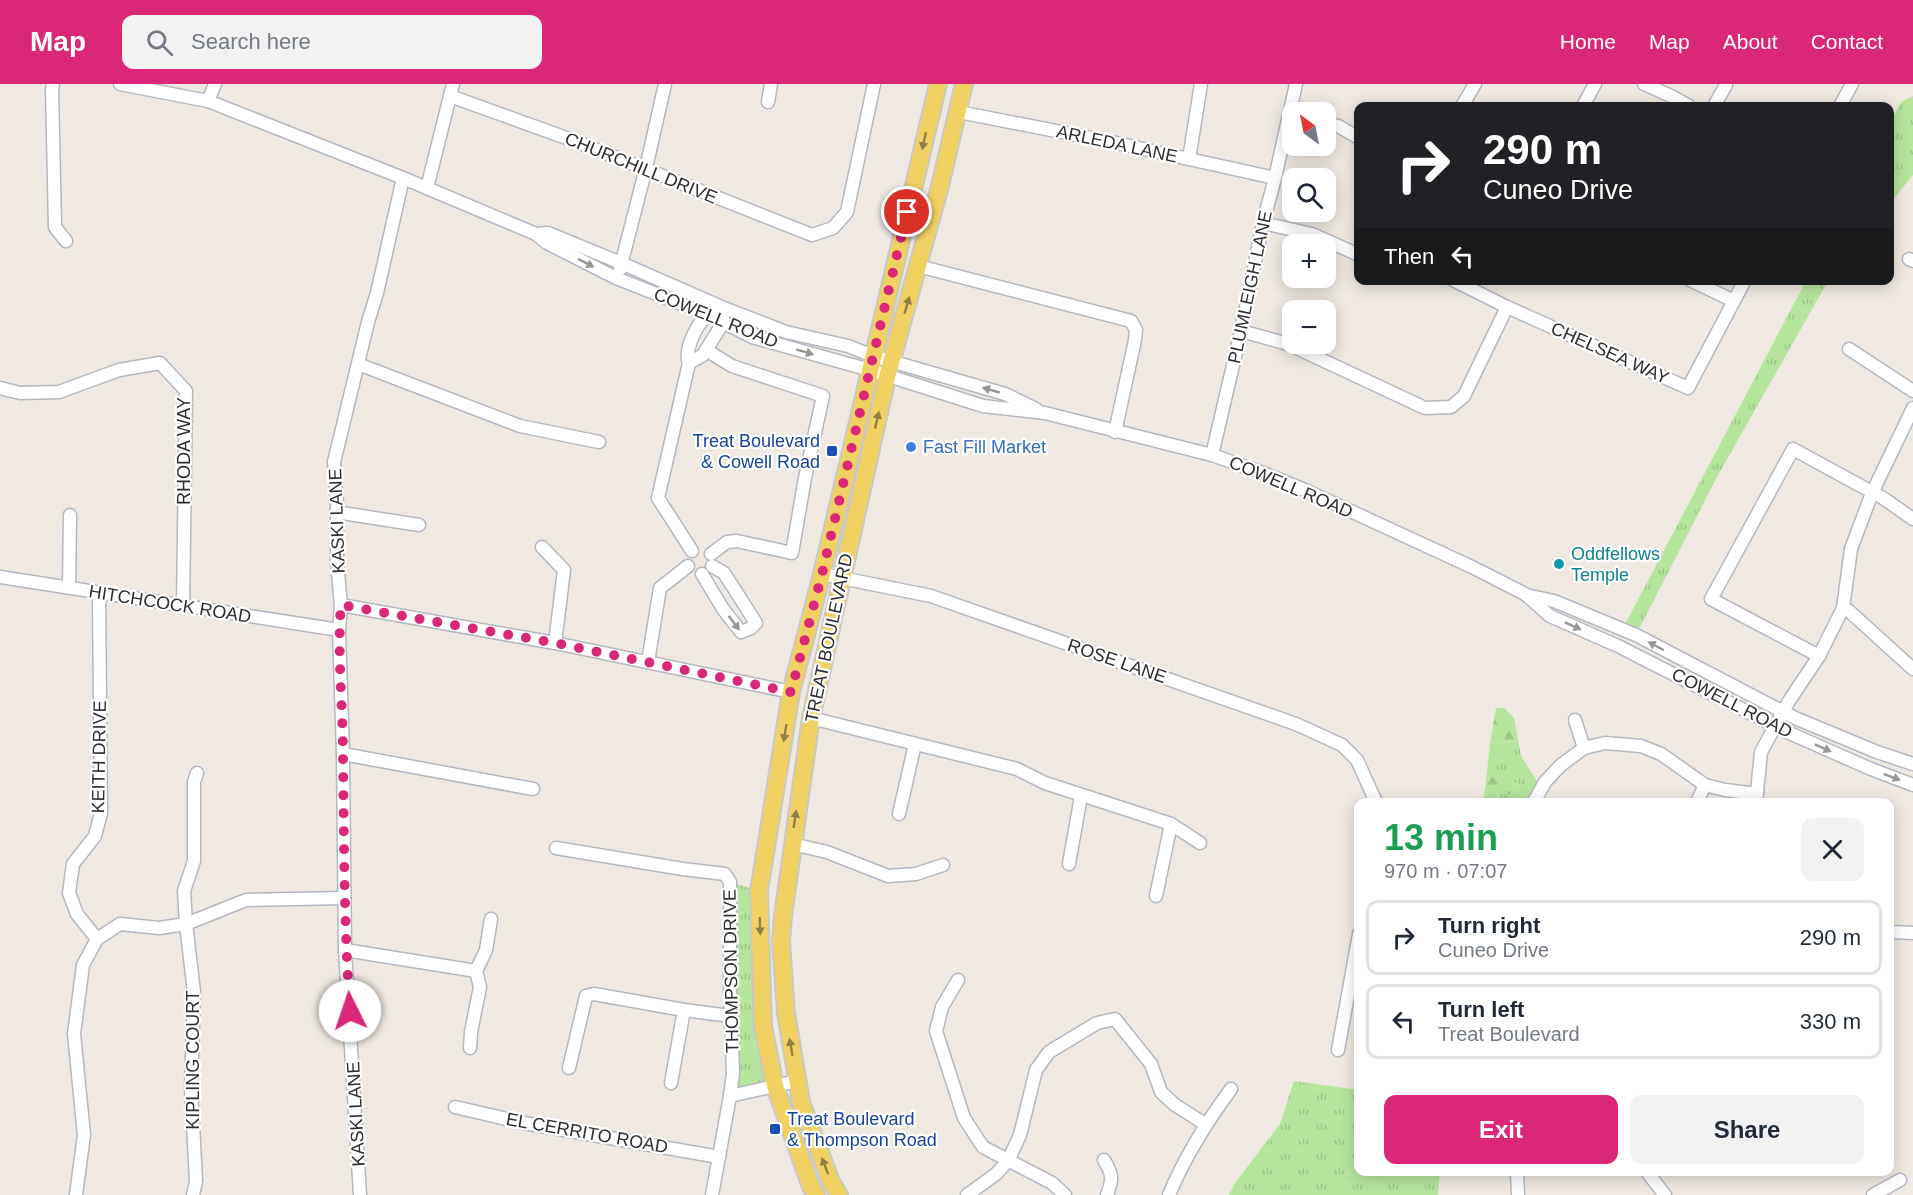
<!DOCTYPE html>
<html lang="en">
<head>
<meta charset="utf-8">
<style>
  :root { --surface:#fff; --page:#f2f2f3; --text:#1f2937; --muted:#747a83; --line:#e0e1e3; --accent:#db2777 }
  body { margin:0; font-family:Helvetica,sans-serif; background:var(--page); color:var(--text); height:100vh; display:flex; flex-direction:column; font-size:22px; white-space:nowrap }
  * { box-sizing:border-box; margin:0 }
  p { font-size:20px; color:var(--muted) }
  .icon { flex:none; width:33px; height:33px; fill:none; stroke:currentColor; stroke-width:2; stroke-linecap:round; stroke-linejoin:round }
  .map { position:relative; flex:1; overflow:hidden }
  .details { position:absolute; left:1354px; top:714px; width:540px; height:378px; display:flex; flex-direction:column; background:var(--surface); border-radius:12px; box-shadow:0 3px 15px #0003 }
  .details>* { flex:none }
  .top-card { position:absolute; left:1354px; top:18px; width:540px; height:183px; border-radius:12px; box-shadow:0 3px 15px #0003; background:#202124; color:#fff; overflow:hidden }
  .needle { width:39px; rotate:328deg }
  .controls { position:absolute; left:1282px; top:18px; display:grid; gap:12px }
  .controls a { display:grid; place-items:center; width:54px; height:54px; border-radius:12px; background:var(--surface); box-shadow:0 3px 15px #0003; font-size:30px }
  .pin { position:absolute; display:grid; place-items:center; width:51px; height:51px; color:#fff; margin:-26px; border:3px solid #fff; border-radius:50%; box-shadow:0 2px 6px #0007 }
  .me { position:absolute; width:66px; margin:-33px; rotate:356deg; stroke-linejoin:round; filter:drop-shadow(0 0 4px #0008) }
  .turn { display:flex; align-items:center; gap:21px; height:126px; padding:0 30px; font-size:27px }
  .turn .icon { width:78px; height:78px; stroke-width:2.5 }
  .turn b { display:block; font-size:42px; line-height:51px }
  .then { display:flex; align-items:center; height:57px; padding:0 30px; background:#0003; gap:12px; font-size:22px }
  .round { display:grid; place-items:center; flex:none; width:63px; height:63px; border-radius:12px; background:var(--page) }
  .head { display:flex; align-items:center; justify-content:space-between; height:102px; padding:0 30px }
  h1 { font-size:36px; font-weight:700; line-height:45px; color:#1e9e55 }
  .cta { display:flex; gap:12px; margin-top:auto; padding:12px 30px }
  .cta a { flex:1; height:69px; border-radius:12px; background:var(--accent); color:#fff; font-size:24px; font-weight:700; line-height:69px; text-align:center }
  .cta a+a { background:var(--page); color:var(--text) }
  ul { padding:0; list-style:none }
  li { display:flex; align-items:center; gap:18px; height:75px; margin:0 12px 9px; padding:0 18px; border:3px solid var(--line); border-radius:12px }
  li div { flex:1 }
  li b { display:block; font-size:22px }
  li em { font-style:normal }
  header { display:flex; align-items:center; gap:36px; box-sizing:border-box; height:84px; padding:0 30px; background:var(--accent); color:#fff }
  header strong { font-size:28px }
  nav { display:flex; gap:33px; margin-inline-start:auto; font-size:21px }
  .search { width:420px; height:54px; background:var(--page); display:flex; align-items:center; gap:15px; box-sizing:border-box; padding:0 21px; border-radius:12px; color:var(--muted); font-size:22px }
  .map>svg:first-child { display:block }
  .grass { fill:url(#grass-tufts) }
  .forest { fill:url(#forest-firs) }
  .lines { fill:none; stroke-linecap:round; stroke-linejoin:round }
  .minor-casing { stroke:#b4b7c1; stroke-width:15 }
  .major-casing { stroke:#c9c9c9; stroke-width:20 }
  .minor { stroke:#fff; stroke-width:12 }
  .major { stroke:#f2d163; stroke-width:16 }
  .oneway { fill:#908048 }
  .oneway2 { fill:#969696 }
  .route { stroke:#db2777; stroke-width:10; stroke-dasharray:0 18 }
  .shop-dot { fill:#3f7fe0; stroke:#fff; stroke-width:2 }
  .transit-dot { fill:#1a4fb4; stroke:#fff; stroke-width:2 }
  .culture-dot { fill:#0f9aa8; stroke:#fff; stroke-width:2 }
  .labels { text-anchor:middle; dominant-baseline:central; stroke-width:4.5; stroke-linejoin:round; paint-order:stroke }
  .street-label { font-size:18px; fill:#2e2e2e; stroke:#fff }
  .transit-label { font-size:18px; fill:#164399; stroke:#fff; text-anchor:end }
  .shop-label { font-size:18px; fill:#366cbe; stroke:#fff; text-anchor:start }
  .culture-label { font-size:18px; fill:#0d838f; stroke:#fff; text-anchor:start }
</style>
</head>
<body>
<header>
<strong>Map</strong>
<div class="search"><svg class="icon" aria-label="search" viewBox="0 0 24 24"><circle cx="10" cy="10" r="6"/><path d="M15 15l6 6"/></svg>Search here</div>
<nav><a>Home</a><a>Map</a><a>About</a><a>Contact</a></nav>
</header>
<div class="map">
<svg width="1913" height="1111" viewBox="0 0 1913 1111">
  <defs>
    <pattern id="grass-tufts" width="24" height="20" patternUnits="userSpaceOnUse" patternTransform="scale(1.5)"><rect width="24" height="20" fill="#b6e59e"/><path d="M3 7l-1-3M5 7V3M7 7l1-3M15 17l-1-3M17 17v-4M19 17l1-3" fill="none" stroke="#9dc588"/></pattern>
    <pattern id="forest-firs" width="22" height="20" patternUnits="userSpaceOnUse" patternTransform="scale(1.5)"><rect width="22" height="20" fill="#b6e59e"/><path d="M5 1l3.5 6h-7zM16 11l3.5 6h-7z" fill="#9dc588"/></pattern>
  </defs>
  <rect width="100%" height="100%" fill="#efe9e1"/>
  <!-- grass -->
  <g class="grass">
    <polygon points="1913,12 1913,91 1890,119 1890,39 1901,18"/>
    <polygon points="1806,197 1828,197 1717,393 1636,551 1622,546"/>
    <polygon points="1518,656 1521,672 1542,705 1534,718 1503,718 1497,709 1492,693 1486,698 1490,659 1498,660"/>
    <polygon points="730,798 759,807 775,1002 730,1012"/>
    <polygon points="1294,997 1359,1006 1359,1088 1440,1088 1438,1111 1229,1111 1235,1099 1280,1040"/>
  </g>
  <!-- forest -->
  <g class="forest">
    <polygon points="1496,624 1504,624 1514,634 1518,656 1497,660 1490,659"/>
    <polygon points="1491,693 1519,699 1523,710 1497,710 1503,718 1483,718 1486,698"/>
  </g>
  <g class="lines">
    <defs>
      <g id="minor">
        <polyline points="53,0 52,5 55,143 66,157"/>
        <polyline points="120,0 208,17 403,94 536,150 547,159 616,194 707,230 752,253 870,286 983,322 1045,329 1212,371 1258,387 1305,406 1472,483 1525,510 1550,532 1618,562 1787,648 1871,685 1913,701"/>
        <polyline points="1644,0 1671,12 1689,22"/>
        <polyline points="450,12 572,56 812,151 833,144 847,128 874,0"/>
        <polyline points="208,17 215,0"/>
        <polyline points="768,18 771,0"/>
        <polyline points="1462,22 1475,0"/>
        <polyline points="1583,22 1595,0"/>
        <polyline points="1714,22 1726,1"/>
        <polyline points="1840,22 1852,0"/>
        <polyline points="959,28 1112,58 1275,94"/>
        <polyline points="1326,40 1338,42 1359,54"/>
        <polyline points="1189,75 1201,0"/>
        <polyline points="427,104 453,0"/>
        <polyline points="1263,139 1312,150 1359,171"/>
        <polyline points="536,150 548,149 621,179 724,224 786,248 848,262 873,272 1005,310 1036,325"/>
        <polyline points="1909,175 1913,177"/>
        <polyline points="918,182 1131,237 1136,246 1135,256 1115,348"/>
        <polyline points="620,185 646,84 665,0"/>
        <polyline points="1453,196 1507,223 1688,304 1745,196"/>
        <polyline points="1690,196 1734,217"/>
        <polyline points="1241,247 1288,260 1425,324 1451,323 1464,312 1507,223"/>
        <polyline points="1849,265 1913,307"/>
        <polyline points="706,266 723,239 723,233"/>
        <polyline points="689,279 703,271 706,266 732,282 823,312 805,394 792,469 737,457 727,458 711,470"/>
        <polyline points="358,280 520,342 599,358"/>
        <polyline points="0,304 20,309 59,308 119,286 160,279 186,307 183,522"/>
        <polyline points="1212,371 1241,247 1263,139 1275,94 1296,0"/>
        <polyline points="336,428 419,441"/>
        <polyline points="542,463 564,486 555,559"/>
        <path d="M692 467 658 414 689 279C683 265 700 232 713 228"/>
        <polyline points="702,490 723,525 741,548 751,544 756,539 724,489 712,482"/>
        <polyline points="822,490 931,512 1296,640 1342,661 1357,676 1376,718"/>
        <polyline points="0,493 339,546"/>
        <polyline points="69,503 70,431"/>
        <polyline points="1526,511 1554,517 1636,551 1795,634 1877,668 1913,680"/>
        <polyline points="341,521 555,559 791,608"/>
        <polyline points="1843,524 1849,527 1913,585"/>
        <polyline points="1819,572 1711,515 1793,365 1883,414 1913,435"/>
        <polyline points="648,578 660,504 688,482"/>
        <polyline points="811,634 1017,685 1045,699 1171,740 1200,759"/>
        <polyline points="1575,636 1584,664"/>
        <polyline points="343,670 533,705"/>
        <polyline points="1534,718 1545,698 1561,681 1584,664 1605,659 1641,662 1661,670 1705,701 1725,706 1757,710"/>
        <polyline points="1697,718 1705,701"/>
        <polyline points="1756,718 1761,668 1789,617 1819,572 1843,524 1851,465 1872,409 1913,324"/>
        <polyline points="899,730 915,660"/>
        <polyline points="792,760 827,768 888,792 916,790 943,781"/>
        <polyline points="556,764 683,785 725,790 730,798 730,906 733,989 730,1012"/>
        <polyline points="1069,780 1081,712"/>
        <polyline points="1156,812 1171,740"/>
        <polyline points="1890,848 1913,849"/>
        <polyline points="97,855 77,830 69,809 73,780 95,752 101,729 99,510"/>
        <polyline points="345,866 476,887"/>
        <polyline points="476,887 486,866 491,835"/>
        <polyline points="958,896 942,923 936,947 964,1034 983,1063 1052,1099 1065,1111"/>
        <polyline points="470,964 471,948 480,903 476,887"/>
        <polyline points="1338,966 1359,850"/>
        <polyline points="569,984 586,912 594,910 684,926 730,932"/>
        <polyline points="671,999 684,926"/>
        <polyline points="455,1023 524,1039 719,1073"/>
        <path d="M1104 1076C1113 1091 1113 1095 1107 1111"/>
        <polyline points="1517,1088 1518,1111"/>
        <polyline points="1647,1088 1665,1111"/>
        <polyline points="76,1111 84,1051 74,950 83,881 97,855 120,840 159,844 186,840 246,816 344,814"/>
        <polyline points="193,1111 196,1097 191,1004 194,908 186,840 184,807 194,777 194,698 197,689"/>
        <polyline points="360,1111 345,866 343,670 339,546 341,521 337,478 337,420 334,378 368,238 377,209 403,94"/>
        <polyline points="712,1111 730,1012 797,997"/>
        <polyline points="967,1111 996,1090 1008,1077 1020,1051 1036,986 1049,968 1097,939 1115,935 1151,980 1161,1008 1175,1021 1205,1040"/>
        <path d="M1169 1111C1185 1072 1206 1039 1231 1005"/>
        <polyline points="1873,1111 1900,1096"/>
      </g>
      <g id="major">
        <polyline points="816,1111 811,1103 775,1002 763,942 759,807 791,608 822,490 938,0"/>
        <polyline points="839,1111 831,1098 801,1018 786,929 781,858 783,832 811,634 887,293 940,102 964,0"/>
      </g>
    </defs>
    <!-- minor casing -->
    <use href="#minor" class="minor-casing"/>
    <!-- major casing -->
    <use href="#major" class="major-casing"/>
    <!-- minor -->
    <use href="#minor" class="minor"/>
    <!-- major -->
    <use href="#major" class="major"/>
  </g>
  <!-- one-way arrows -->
  <defs><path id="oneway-solid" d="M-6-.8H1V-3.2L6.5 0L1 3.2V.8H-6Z" transform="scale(1.5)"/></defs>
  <g class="oneway">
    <use href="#oneway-solid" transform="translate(924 57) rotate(103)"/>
    <use href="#oneway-solid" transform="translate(907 221) rotate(-74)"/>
    <use href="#oneway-solid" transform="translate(877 336) rotate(-77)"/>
    <use href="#oneway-solid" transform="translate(785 649) rotate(99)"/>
    <use href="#oneway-solid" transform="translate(795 735) rotate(-81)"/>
    <use href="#oneway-solid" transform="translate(760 842) rotate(88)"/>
    <use href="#oneway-solid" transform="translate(791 963) rotate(-100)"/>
    <use href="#oneway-solid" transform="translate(825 1082) rotate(-111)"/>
  </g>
  <g class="oneway2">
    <use href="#oneway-solid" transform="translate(586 179) rotate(27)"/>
    <use href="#oneway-solid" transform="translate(805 268) rotate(16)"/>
    <use href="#oneway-solid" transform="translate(991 306) rotate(-164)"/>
    <use href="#oneway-solid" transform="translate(734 539) rotate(53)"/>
    <use href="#oneway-solid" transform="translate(1573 542) rotate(24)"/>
    <use href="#oneway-solid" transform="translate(1656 562) rotate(-152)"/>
    <use href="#oneway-solid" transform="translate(1823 664) rotate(24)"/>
    <use href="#oneway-solid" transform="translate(1892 693) rotate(21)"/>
  </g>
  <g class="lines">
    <!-- route -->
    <path class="route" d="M350 927C344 842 344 757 343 672 343 622 337 571 341 521L555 559 791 608 822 490 907 128"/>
  </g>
  <!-- markers -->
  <circle class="shop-dot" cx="911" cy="363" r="6"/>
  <g class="transit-dot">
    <rect x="826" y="361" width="12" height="12" rx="3"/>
    <rect x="769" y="1039" width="12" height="12" rx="3"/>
  </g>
  <circle class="culture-dot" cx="1559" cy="480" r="6"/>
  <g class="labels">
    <!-- street labels -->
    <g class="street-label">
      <text transform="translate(1117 60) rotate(12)">ARLEDA LANE</text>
      <text transform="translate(641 84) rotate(22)">CHURCHILL DRIVE</text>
      <text transform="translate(1250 203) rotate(-78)">PLUMLEIGH LANE</text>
      <text transform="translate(716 234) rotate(22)">COWELL ROAD</text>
      <text transform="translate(1610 269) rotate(24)">CHELSEA WAY</text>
      <text transform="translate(184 367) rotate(-90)">RHODA WAY</text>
      <text transform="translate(1291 403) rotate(23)">COWELL ROAD</text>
      <text transform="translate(337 437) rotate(-92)">KASKI LANE</text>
      <text transform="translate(170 520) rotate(9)">HITCHCOCK ROAD</text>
      <text transform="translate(829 554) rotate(-78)">TREAT BOULEVARD</text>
      <text transform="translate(1117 577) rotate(19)">ROSE LANE</text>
      <text transform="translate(1732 619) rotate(27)">COWELL ROAD</text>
      <text transform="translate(99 673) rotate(-89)">KEITH DRIVE</text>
      <text transform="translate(731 887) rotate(-91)">THOMPSON DRIVE</text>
      <text transform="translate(193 976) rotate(-90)">KIPLING COURT</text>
      <text transform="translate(356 1030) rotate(-93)">KASKI LANE</text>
      <text transform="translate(587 1049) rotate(10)">EL CERRITO ROAD</text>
    </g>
    <!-- transit labels -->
    <g class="transit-label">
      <text x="820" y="357">Treat Boulevard<tspan x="820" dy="21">&amp; Cowell Road</tspan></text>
      <text x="787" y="1035" text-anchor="start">Treat Boulevard<tspan x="787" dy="21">&amp; Thompson Road</tspan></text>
    </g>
    <!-- shop labels -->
    <g class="shop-label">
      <text x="923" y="363">Fast Fill Market</text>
    </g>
    <!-- culture labels -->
    <g class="culture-label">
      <text x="1571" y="470">Oddfellows<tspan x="1571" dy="21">Temple</tspan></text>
    </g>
  </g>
</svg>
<div class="controls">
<a><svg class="needle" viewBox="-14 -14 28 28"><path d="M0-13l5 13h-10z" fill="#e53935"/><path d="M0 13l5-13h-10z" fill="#747a83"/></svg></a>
<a><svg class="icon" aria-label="search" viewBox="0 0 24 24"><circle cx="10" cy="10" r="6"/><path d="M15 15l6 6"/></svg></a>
<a>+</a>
<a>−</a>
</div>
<div class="pin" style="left:907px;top:128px;background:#d93025"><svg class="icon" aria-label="arrive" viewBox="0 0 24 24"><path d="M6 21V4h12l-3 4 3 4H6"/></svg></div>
<svg class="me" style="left:350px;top:927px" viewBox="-20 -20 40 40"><circle r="19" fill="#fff"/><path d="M0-13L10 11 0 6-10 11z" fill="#db2777"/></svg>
<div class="top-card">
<div class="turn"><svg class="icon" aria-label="right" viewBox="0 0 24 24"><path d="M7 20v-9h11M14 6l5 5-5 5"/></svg><div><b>290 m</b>Cuneo Drive</div></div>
<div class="then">Then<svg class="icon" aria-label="left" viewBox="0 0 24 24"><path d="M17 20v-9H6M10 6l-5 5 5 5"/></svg></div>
</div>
<section class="details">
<div class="head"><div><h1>13 min</h1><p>970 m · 07:07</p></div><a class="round"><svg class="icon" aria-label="close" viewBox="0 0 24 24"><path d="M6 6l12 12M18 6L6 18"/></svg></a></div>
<ul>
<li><svg class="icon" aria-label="right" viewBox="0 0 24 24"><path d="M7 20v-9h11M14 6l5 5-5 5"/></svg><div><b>Turn right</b><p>Cuneo Drive</p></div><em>290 m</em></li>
<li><svg class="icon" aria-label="left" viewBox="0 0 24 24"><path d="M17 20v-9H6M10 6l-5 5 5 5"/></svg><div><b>Turn left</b><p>Treat Boulevard</p></div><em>330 m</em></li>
</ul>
<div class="cta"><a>Exit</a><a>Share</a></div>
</section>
</div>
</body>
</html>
